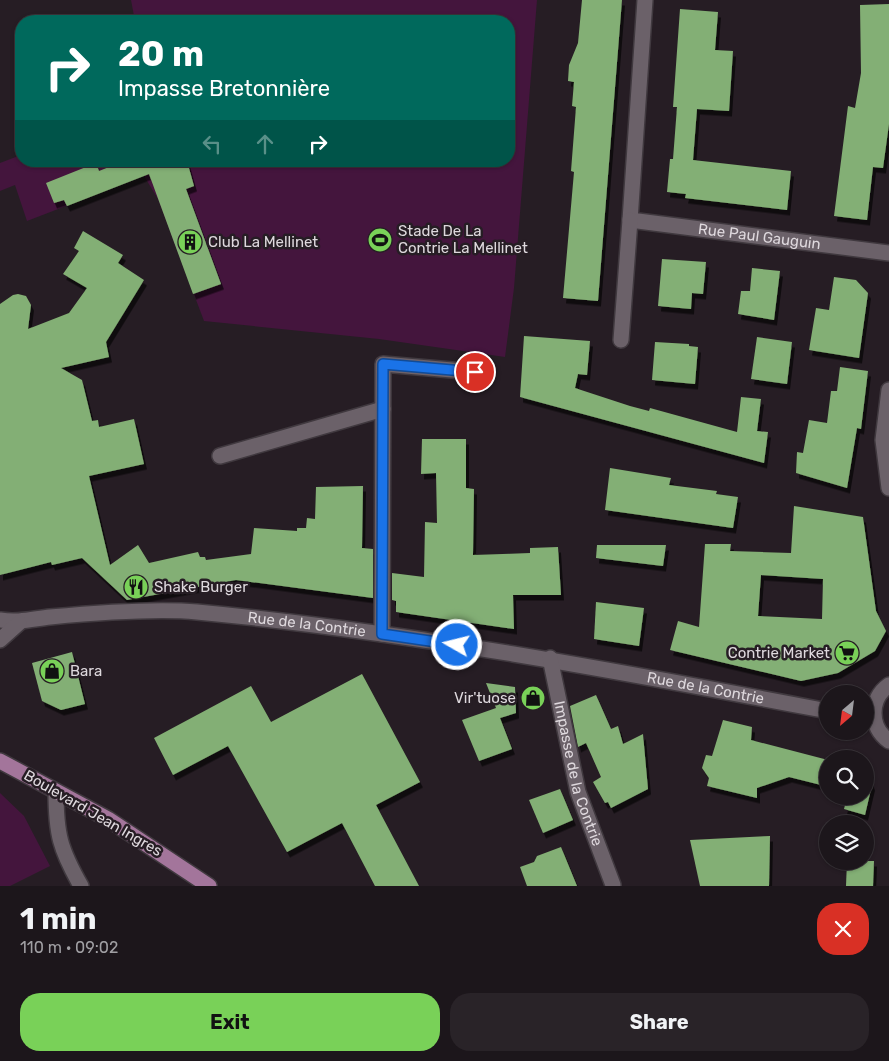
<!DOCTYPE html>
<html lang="en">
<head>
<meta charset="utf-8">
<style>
  :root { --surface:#1c161b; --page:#292328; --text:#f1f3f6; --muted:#a09fa3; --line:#3a353a; --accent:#79d158 }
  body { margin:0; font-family:Rubik,sans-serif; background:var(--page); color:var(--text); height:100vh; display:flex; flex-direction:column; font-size:19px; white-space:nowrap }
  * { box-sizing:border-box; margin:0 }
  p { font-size:16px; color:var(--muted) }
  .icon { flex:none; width:28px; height:28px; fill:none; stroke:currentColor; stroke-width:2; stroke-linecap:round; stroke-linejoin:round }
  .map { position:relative; height:886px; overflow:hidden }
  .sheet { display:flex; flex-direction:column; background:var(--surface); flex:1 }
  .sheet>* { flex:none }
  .top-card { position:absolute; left:15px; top:15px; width:500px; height:152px; border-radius:20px; box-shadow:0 1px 4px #0004,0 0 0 1px var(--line); background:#00695c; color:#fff; overflow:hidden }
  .needle { width:32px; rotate:208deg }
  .controls { position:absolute; left:819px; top:685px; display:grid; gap:10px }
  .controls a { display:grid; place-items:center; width:55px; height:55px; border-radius:50%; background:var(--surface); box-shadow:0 1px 4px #0004,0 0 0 1px var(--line); font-size:25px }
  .pin { position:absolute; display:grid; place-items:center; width:42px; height:42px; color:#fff; margin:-21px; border:2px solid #fff; border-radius:50%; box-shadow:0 1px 5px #0007 }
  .me { position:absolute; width:55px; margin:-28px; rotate:278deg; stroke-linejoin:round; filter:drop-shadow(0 0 4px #0008) }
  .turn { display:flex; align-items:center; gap:18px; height:105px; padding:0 20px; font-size:22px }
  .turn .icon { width:65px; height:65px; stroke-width:2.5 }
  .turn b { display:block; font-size:35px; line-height:42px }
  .lanes { display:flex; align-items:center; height:48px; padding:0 20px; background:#0003; justify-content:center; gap:25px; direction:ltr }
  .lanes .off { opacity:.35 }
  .round { display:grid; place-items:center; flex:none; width:52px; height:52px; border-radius:20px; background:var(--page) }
  .headline { display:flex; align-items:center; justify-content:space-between; height:85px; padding:0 20px }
  h1 { font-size:30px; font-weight:700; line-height:38px }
  .button { display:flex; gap:10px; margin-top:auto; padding:10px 20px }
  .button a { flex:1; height:58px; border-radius:20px; background:var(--accent); color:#111; font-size:20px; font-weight:700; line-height:58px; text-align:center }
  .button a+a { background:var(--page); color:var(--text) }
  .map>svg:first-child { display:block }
  .green { fill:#44153d }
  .building { fill:#83af74; fill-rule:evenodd; filter:url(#shadow) }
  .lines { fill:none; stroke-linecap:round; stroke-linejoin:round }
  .minor-casing { stroke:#40393f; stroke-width:18 }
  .major-casing { stroke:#40393f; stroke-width:18 }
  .minor { stroke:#6b6169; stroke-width:15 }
  .major { stroke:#a3759b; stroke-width:15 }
  .route-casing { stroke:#114b97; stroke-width:12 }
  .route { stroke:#1a73e8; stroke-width:9 }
  .labels { text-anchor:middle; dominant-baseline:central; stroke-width:5; stroke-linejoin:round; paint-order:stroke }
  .poi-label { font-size:15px; fill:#ded8dd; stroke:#261d24; text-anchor:start }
  .street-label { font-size:15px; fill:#ded8dd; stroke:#261d24 }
</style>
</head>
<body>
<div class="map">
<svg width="889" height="886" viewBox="0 0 889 886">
  <defs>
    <filter id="shadow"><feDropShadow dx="3" dy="5.5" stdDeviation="0" flood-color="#0009"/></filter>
  </defs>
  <rect width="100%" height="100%" fill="#261d24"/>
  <!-- green -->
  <g class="green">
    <polygon points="131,0 537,0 514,288 505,357 379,339 204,321 158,199 144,176 27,221 15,185 0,191 0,163 21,155 21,161 509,161 509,21 135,21"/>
    <polygon points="0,793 24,816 50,866 10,886 0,886"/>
  </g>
  <!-- building -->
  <g class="building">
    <polygon points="582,0 622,0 598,301 563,298 574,172 571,171 576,107 572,106 574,82 568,81 569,65 578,43"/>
    <polygon points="889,4 889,124 883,168 873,167 867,220 834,216 848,106 855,108 861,73 860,5"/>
    <polygon points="680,9 718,12 715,50 733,51 729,111 697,109 693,160 791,171 787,210 685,198 686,194 667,192 670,159 673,159 677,107 673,107"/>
    <polygon points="124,161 187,161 194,186 186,189 221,284 193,294 149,174 67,206 64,200 54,203 46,183 96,163 99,171"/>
    <polygon points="83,231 123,255 118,263 144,280 106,342 109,357 61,368 82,380 92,421 98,420 99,427 134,419 144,464 89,476 110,565 138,545 149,563 198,552 200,557 205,557 206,560 251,554 254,528 297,531 297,528 306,528 307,518 315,519 316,487 363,486 362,548 373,549 373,598 236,580 127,600 82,558 52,565 51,562 0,575 0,304 13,295 18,294 26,296 31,305 28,329 69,313 87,288 63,274 79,251 74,248"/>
    <polygon points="662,259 706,262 703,294 692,293 691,309 658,306"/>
    <polygon points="752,268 780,271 774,320 738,314 741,291 750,291"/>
    <polygon points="834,277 856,280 868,293 859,358 809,350 816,308 829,310"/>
    <polygon points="524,336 590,341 587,375 578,374 575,388 630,406 649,411 650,408 737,432 741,397 761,399 757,431 768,432 764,463 520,397"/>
    <polygon points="757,337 792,342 787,384 751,379"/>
    <polygon points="655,342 689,344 689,346 698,347 695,384 652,380"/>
    <polygon points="840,367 868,371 861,429 857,428 847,488 796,473 797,452 803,453 809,420 827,423 831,391 837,391"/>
    <polygon points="422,439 466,439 466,488 474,489 473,555 530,553 530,548 558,547 561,595 513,595 514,629 396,612 396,601 392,600 392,573 424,577 425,522 437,523 436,473 421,474"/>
    <polygon points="610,468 671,478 669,485 717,491 716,494 738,497 733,528 605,510"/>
    <path d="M794 506 863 517 876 611 886 631 875 651 838 673 801 681 670 650 678 621 699 627 705 544H731L730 551 791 553ZM761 575 823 579 822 619 758 616Z"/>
    <polygon points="597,545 666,545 663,566 596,558"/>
    <polygon points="596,602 644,608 639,646 594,639"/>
    <polygon points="72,652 85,704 61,710 42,701 32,663"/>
    <polygon points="362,674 420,782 376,805 419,886 375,886 342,823 287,852 228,746 173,775 154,738 251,686 271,722"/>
    <polygon points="486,683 515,687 516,713 500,718 512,749 479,761 462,720 496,708"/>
    <polygon points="596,695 611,729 618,726 623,744 643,734 648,789 611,808 608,802 605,803 593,782 601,777 586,743 578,747 570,706"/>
    <polygon points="723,720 752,727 751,740 828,760 828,793 821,785 789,777 757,788 757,798 707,786 709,778 702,768 706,755 712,756"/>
    <polygon points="865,772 868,774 872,785 865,815 844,809 847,797 843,796 865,796"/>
    <polygon points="560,789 573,820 543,833 529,800"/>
    <polygon points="770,836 769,886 700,886 690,840"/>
    <polygon points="561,847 577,886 527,886 520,867 534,862 537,856"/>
    <polygon points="847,861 874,861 873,886 846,886"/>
  </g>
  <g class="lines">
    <defs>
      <g id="minor">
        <path id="s1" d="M645 0 630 220 889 253"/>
        <polyline points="621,340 630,220"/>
        <polyline points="889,390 883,440 889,488"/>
        <polyline points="220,456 383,409"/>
        <path id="s2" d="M0 620C18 623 32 619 50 617 93 613 154 608 197 612 409 632 618 671 828 711"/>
        <polyline points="382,634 383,364 475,372"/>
        <polyline points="0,640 19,623"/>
        <path id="s3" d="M550 658 578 792 613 885"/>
        <path d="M889 685C869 699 869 727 889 741"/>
        <path d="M56 792C56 834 60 849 81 886"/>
      </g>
      <polyline id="major" points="0,761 108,819 209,886"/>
    </defs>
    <!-- minor casing -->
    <use href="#minor" class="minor-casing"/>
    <!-- major casing -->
    <use href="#major" class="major-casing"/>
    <!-- minor -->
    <use href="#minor" class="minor"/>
    <!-- major -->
    <use href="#major" class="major"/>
  </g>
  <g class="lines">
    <defs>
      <polyline id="route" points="457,645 382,634 383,364 475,372"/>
    </defs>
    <!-- route casing -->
    <use href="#route" class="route-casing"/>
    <!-- route -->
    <use href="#route" class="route"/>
  </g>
  <!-- icons -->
  <defs>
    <symbol id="stadium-disc" viewBox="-11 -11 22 22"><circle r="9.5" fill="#79d158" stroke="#261d24"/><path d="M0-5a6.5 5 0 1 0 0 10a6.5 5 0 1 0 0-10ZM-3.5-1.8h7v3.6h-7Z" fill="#111"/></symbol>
    <symbol id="building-disc" viewBox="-11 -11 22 22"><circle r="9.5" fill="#79d158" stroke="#261d24"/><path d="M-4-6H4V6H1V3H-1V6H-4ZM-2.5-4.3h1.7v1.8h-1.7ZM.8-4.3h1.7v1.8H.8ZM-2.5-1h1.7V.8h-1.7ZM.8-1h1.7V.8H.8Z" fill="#111"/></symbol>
    <symbol id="restaurant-disc" viewBox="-11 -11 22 22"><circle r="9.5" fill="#79d158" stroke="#261d24"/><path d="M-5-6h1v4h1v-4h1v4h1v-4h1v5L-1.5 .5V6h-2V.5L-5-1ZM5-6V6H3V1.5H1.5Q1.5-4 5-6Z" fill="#111"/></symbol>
    <symbol id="supermarket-disc" viewBox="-11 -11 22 22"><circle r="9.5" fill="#79d158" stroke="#261d24"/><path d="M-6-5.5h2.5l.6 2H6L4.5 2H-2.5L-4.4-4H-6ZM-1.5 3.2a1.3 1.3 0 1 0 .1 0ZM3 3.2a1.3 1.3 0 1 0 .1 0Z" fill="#111"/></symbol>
    <symbol id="shop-disc" viewBox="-11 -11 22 22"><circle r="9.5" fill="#79d158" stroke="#261d24"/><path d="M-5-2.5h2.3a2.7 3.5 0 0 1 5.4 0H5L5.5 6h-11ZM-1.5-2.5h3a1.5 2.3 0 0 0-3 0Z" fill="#111"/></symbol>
  </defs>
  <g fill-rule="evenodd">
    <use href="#stadium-disc" x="366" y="226" width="28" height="28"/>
    <use href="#building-disc" x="176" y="228" width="28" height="28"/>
    <use href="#restaurant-disc" x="122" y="573" width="28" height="28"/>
    <use href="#supermarket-disc" x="833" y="639" width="28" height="28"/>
    <use href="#shop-disc" x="38" y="657" width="28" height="28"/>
    <use href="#shop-disc" x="519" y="684" width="28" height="28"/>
  </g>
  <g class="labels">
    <!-- poi labels -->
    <g class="poi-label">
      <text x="398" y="231">Stade De La<tspan x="398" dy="17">Contrie La Mellinet</tspan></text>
      <text x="208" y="242">Club La Mellinet</text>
      <text x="154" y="587">Shake Burger</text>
      <text x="830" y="653" text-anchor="end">Contrie Market</text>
      <text x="70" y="671">Bara</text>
      <text x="516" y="698" text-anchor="end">Vir'tuose</text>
    </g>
    <!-- street labels -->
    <g class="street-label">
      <text stroke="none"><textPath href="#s1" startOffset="351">Rue Paul Gauguin</textPath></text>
      <text stroke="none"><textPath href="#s2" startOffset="308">Rue de la Contrie</textPath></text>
      <text stroke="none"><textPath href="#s2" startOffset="712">Rue de la Contrie</textPath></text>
      <text stroke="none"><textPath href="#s3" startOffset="119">Impasse de la Contrie</textPath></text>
      <text transform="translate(93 813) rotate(30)">Boulevard Jean Ingres</text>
    </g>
  </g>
</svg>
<div class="controls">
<a><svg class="needle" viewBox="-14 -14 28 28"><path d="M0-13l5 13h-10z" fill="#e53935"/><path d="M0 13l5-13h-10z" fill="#a09fa3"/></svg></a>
<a><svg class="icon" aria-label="search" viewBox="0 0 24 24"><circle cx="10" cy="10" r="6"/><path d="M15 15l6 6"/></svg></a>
<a><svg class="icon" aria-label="layers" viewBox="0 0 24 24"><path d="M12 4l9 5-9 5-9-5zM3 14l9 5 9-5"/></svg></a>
</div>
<div class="pin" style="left:475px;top:372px;background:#d93025"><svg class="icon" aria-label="arrive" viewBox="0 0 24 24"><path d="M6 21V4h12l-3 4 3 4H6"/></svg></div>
<svg class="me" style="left:457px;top:645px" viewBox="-20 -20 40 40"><circle r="17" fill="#1a73e8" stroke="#fff" stroke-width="3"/><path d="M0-11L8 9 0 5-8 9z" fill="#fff"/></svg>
<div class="top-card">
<div class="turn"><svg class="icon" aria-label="right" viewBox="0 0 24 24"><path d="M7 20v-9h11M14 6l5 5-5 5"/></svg><div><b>20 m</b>Impasse Bretonnière</div></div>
<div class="lanes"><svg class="icon off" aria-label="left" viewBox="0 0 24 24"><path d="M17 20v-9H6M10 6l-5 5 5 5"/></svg><svg class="icon off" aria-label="ahead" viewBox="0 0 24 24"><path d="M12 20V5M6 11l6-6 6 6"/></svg><svg class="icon" aria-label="right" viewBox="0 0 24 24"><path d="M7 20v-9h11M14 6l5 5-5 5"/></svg></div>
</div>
</div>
<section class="sheet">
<div class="headline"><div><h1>1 min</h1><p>110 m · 09:02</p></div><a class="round" style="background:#d93025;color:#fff"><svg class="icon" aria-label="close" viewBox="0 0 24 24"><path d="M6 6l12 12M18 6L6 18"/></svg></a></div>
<div class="button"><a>Exit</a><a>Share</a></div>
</section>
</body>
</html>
